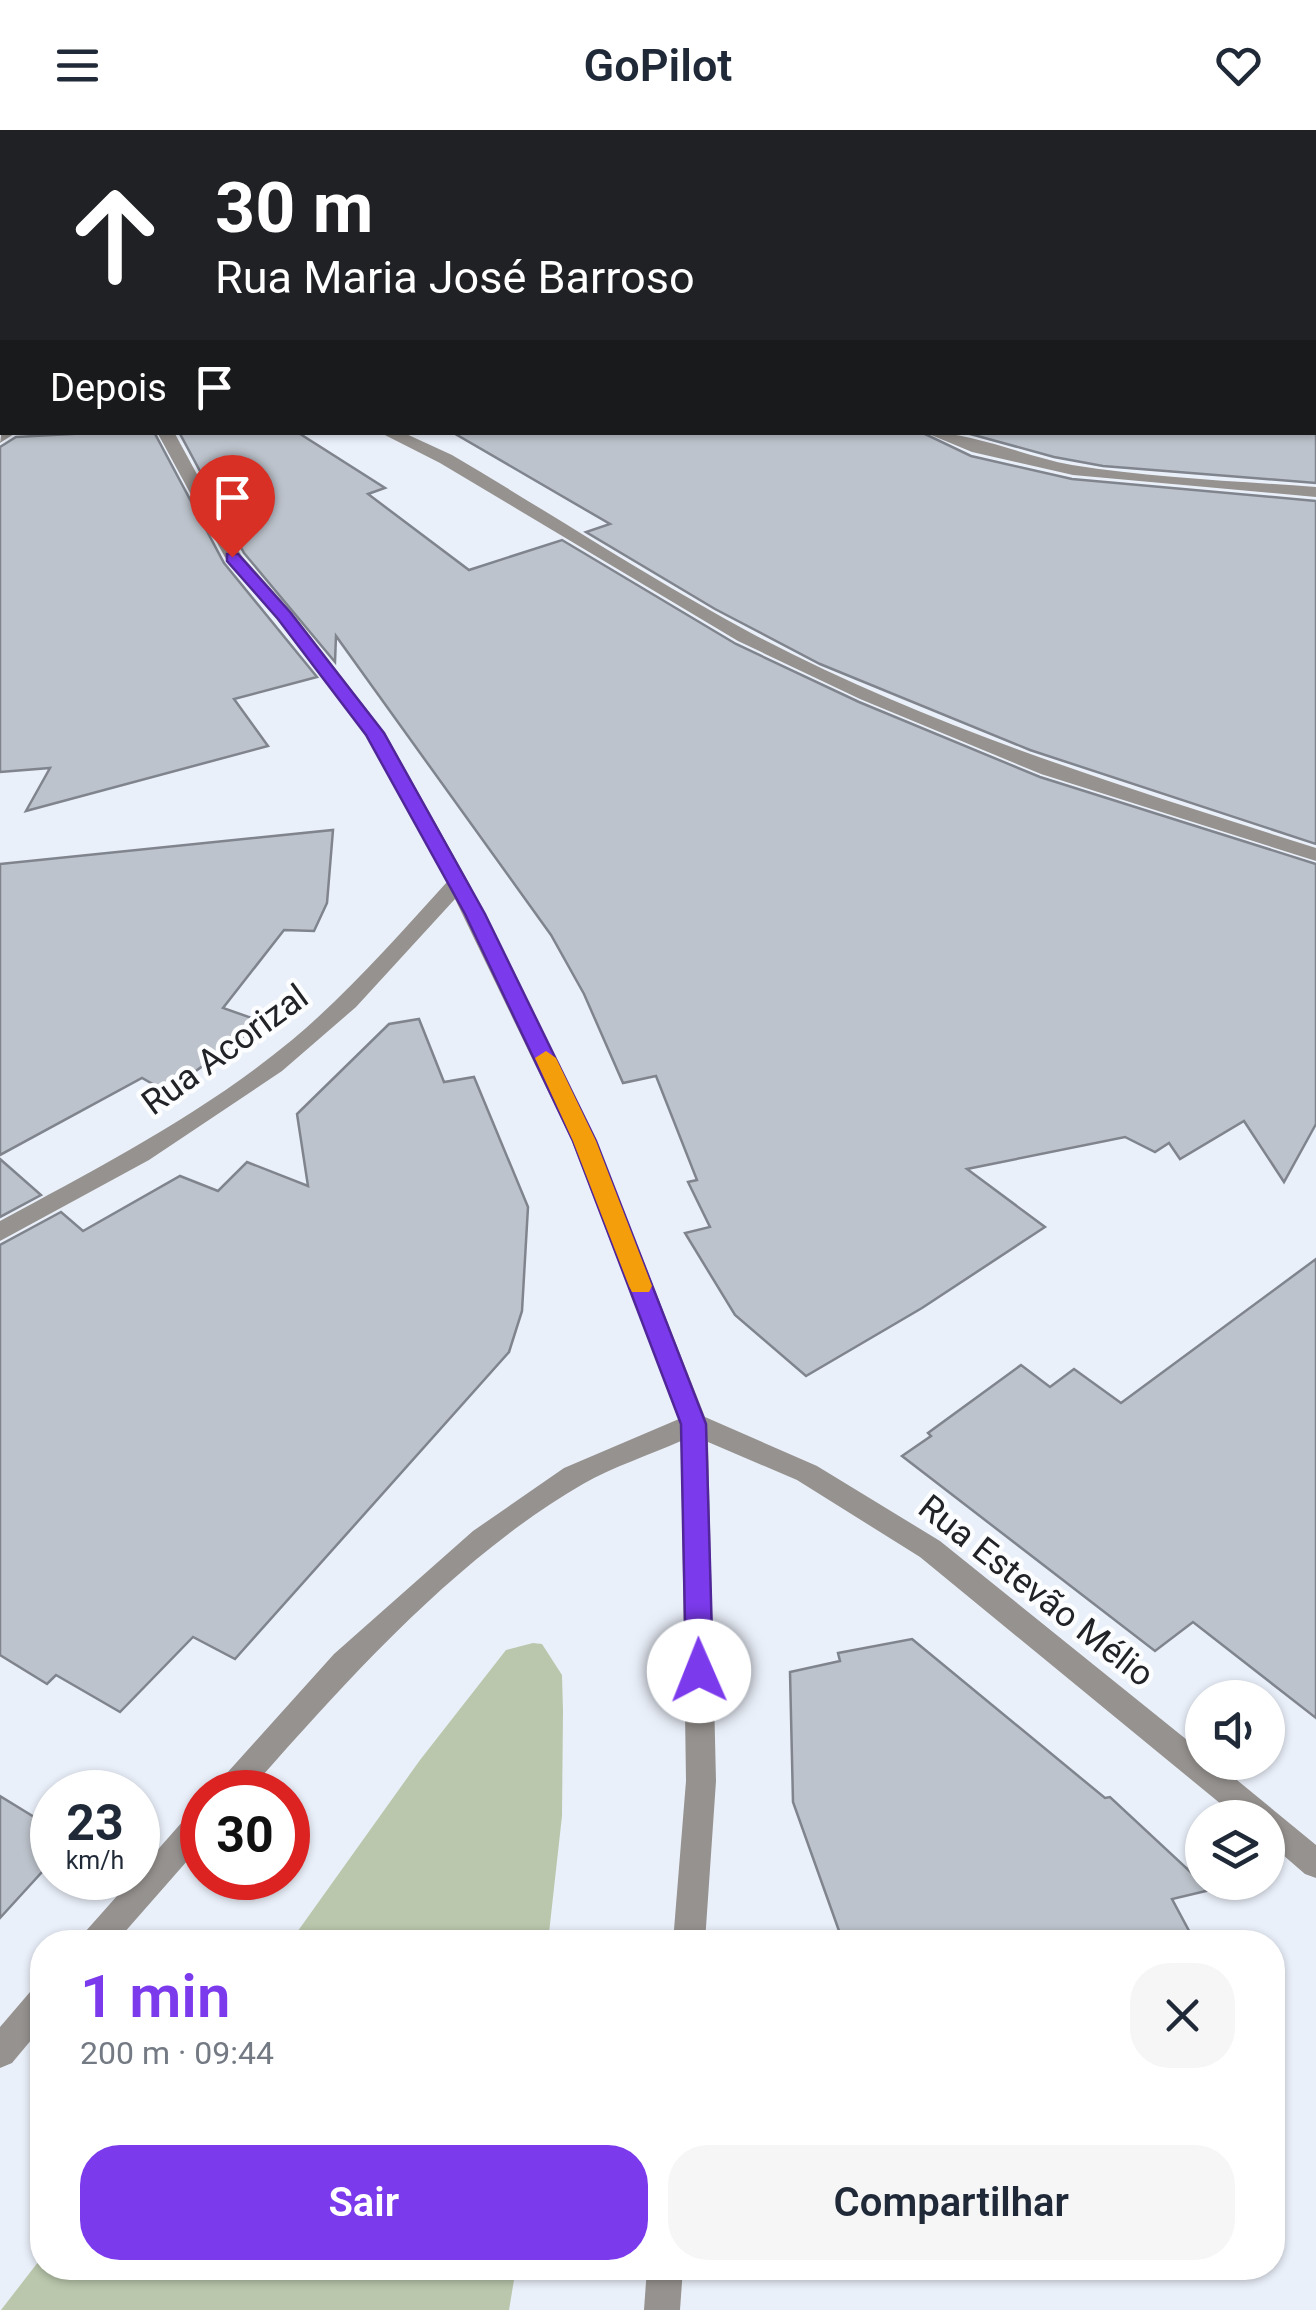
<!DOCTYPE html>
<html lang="pt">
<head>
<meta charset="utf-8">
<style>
  :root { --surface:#fff; --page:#f6f6f7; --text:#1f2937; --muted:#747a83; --accent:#7c3aed }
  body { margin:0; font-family:Roboto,sans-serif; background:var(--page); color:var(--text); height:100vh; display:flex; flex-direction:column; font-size:38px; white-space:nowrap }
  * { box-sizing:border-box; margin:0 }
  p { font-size:32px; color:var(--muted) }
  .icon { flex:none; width:55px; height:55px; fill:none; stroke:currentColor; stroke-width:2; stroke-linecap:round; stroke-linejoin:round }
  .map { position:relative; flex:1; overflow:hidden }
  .details { position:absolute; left:30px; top:1800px; width:1255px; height:350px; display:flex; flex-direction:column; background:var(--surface); border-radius:40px; box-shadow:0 2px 8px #0004 }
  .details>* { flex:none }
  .banner { position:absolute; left:0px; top:0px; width:1318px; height:305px; box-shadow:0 2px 8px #0004; background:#202124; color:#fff; overflow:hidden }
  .tools { position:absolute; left:1185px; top:1550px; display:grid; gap:20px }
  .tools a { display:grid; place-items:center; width:100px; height:100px; border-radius:50%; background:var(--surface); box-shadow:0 2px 8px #0004; font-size:50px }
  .speed { position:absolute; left:30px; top:1640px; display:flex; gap:20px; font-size:50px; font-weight:700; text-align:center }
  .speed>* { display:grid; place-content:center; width:130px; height:130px; border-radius:50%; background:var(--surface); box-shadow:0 2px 8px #0004; line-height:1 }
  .speed small { font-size:25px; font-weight:400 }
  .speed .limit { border:15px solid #d22; background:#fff; color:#111 }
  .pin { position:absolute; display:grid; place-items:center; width:85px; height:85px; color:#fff; margin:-102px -42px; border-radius:50% 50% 50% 0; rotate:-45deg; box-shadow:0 0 10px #0007 }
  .pin .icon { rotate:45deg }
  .me { position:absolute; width:110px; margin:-55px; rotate:359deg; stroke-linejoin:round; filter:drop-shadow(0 0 8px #0008) }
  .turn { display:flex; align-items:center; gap:35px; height:210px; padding:0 50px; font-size:45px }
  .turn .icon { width:130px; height:130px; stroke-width:2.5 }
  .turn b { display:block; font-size:70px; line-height:85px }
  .then { display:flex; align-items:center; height:95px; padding:0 50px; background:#0003; gap:20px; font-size:38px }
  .round { display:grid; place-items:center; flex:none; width:105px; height:105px; border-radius:40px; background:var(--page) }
  .summary { display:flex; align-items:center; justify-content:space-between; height:170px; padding:0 50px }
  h1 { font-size:60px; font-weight:600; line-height:75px; color:var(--accent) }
  .action { display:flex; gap:20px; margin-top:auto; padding:20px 50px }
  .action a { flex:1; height:115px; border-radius:40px; background:var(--accent); color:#fff; font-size:40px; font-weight:600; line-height:115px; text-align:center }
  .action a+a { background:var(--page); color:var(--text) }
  header { display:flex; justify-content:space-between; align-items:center; height:130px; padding:0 50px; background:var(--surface); font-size:45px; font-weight:600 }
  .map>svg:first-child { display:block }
  .green { fill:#bac7ac }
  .building { fill:#bdc3cc; stroke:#7f848d; stroke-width:2.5 }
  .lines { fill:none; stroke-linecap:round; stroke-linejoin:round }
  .street { fill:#96928f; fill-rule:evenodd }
  .secondary { fill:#6c6662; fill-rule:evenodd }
  .route { fill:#7c3aed; stroke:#51269a; stroke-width:2.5 }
  .slow { fill:#f59e0b }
  .labels { text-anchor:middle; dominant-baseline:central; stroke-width:9; stroke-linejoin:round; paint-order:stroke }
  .street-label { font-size:35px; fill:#212327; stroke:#fcfdff }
</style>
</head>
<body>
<header><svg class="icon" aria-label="menu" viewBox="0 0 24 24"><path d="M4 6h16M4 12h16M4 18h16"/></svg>GoPilot<svg class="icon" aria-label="heart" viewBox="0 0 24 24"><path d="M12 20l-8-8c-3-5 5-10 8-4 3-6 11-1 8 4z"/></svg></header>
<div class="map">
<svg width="1316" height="2180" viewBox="0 0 1316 2180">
  <rect width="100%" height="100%" fill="#eaf0fa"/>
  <!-- green -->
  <g class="green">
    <polygon points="533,1513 542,1514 562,1545 563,1581 562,1686 548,1812 290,1812 420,1630 506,1520"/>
    <polygon points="42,2127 42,2138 516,2138 509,2180 1,2180"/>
  </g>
  <!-- building -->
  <g class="building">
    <polygon points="108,302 154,302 224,433 317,547 234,569 268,616 26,681 50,638 0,642 0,317 16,307"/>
    <polygon points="179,302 297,302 385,358 368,364 469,440 562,410 736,514 859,572 1040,647 1316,734 1316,994 1284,1052 1244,991 1180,1029 1169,1013 1155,1022 1125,1007 967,1039 1045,1097 922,1178 806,1246 735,1185 685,1103 710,1097 688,1052 697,1050 656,946 623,953 584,864 551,805 336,506 335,532 244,423"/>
    <polygon points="452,302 921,302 971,326 1072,349 1316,371 1316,714 1030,620 820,534 715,479 586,402 610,394"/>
    <polygon points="963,302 1316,302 1316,353 1103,336 1054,327"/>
    <polygon points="333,700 327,773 314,801 284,800 223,878 263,892 167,962 142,948 0,1025 0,734"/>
    <polygon points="419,889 444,952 474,947 528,1077 522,1181 509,1222 235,1529 193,1507 120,1582 56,1545 47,1554 0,1525 0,1115 61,1082 83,1101 180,1046 218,1061 247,1032 308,1056 297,984 389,894"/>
    <polygon points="0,1029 41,1065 0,1087"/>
    <polygon points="1316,1129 1316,1588 1193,1492 1155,1521 902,1326 931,1306 928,1303 1021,1235 1050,1257 1074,1239 1121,1273"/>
    <polygon points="912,1509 1105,1668 1110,1667 1210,1760 1172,1769 1195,1812 843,1812 793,1672 790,1542 840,1531 838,1523"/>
    <polygon points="0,1666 52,1698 52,1731 0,1788"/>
  </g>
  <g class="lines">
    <!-- street -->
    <g class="street">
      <rect x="122" y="0" width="14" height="2"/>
      <polygon points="667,0 681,0 683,2 669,2"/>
      <polygon points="2,299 2,302 17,302 0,313"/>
      <path d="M157 302H174L241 425 291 481 385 603 469 753 596 1011 705 1287 817 1336 940 1411 1202 1622V1632H1215L1316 1715V1748L1305 1744 1268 1712V1688H1238L920 1427 797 1350 708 1312 716 1651 705 1812H673L686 1651 681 1311C649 1325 613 1337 583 1354 455 1428 344 1553 248 1662H214L218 1653 334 1524 473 1401 564 1338 679 1289 572 1011 455 769 356 877 282 941 149 1030 0 1111V1091C100 1037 204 983 292 910 348 863 397 807 447 752L366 604 277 489 227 431Z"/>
      <path d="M379 302H402L452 325C552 384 649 448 751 503 930 598 1124 657 1316 718V731L1041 644 860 569 738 511 440 333Z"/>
      <path d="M924 302C973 302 1023 326 1072 335 1153 348 1235 351 1316 357V367L1073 345 972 322Z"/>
      <polygon points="202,1678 202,1714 116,1812 80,1812 85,1802 133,1748 138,1748 138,1742 191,1682"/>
      <polygon points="42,1858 42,1897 12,1933 0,1938 0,1897 30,1862"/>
      <polygon points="647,2138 683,2138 680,2180 644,2180"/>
    </g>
    <!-- secondary -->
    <g class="secondary">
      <polygon points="1169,0 1184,0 1186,2 1171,2"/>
      <rect x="1315" y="104" width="1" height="8"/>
    </g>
  </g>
  <!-- route -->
  <polygon class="route" points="227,424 238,424 290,482 384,603 485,784 596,1011 706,1294 713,1541 709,1549 699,1552 690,1549 686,1541 681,1294 573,1011 465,784 366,605 278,489 227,431"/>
  <!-- slow -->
  <polygon class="slow" points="546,921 556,928 596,1011 652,1156 649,1162 632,1162 629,1156 573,1011 535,928"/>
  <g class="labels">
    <!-- street labels -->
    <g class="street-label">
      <text transform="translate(225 920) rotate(-36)">Rua Acorizal</text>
      <text transform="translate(1036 1461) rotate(38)">Rua Estevão Mélio</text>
    </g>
  </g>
</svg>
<div class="tools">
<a><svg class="icon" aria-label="sound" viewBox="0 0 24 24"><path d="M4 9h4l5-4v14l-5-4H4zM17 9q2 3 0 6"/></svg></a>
<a><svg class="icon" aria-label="layers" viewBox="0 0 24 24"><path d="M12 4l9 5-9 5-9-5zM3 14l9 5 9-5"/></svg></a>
</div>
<div class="speed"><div>23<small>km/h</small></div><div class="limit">30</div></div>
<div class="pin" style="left:232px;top:427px;background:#d93025"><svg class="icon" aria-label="arrive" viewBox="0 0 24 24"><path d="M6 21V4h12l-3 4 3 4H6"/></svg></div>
<svg class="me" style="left:699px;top:1541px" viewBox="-20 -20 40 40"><circle r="19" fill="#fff"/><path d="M0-13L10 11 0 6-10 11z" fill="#7c3aed"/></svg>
<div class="banner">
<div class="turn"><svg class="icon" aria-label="ahead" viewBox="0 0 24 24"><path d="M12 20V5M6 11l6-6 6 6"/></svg><div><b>30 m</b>Rua Maria José Barroso</div></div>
<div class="then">Depois<svg class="icon" aria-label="arrive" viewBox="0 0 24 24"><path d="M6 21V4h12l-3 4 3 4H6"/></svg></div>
</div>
<section class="details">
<div class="summary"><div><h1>1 min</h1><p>200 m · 09:44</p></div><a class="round"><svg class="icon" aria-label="close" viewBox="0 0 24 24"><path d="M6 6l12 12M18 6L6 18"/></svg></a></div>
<div class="action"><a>Sair</a><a>Compartilhar</a></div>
</section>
</div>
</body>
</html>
